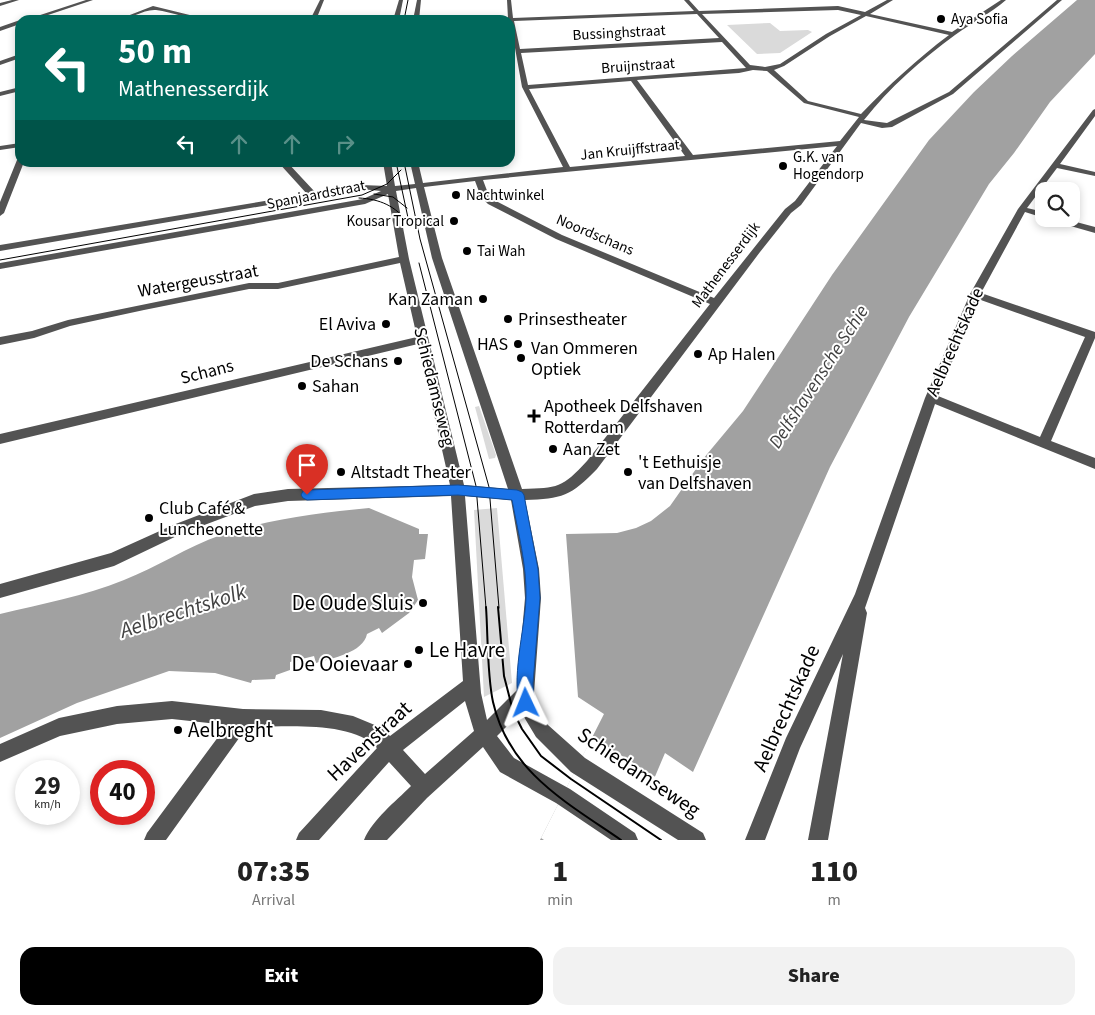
<!DOCTYPE html>
<html lang="en">
<head>
<meta charset="utf-8">
<style>
  :root { --surface:#fff; --page:#f2f2f2; --text:#222; --muted:#767676; --accent:#000 }
  body { margin:0; font-family:"Source Sans 3",sans-serif; background:var(--page); color:var(--text); height:100vh; display:flex; flex-direction:column; font-size:19px; white-space:nowrap }
  * { box-sizing:border-box; margin:0 }
  p { font-size:16px; color:var(--muted) }
  .icon { flex:none; width:28px; height:28px; fill:none; stroke:currentColor; stroke-width:2; stroke-linecap:round; stroke-linejoin:round }
  .map { position:relative; height:840px; overflow:hidden }
  .drawer { display:flex; flex-direction:column; background:var(--surface); flex:1 }
  .drawer>* { flex:none }
  .top-card { position:absolute; left:15px; top:15px; width:500px; height:152px; border-radius:15px; box-shadow:0 2px 8px #0003; background:#00695c; color:#fff; overflow:hidden }
  .tools { position:absolute; left:1035px; top:182px; display:grid; gap:10px }
  .tools a { display:grid; place-items:center; width:45px; height:45px; border-radius:10px; background:var(--surface); box-shadow:0 2px 8px #0003; font-size:25px }
  .speed { position:absolute; left:15px; top:760px; display:flex; gap:10px; font-size:25px; font-weight:700; text-align:center }
  .speed>* { display:grid; place-content:center; width:65px; height:65px; border-radius:50%; background:var(--surface); box-shadow:0 2px 8px #0003; line-height:1 }
  .speed small { font-size:12px; font-weight:400 }
  .speed .limit { border:8px solid #d22; background:#fff; color:#111 }
  .pin { position:absolute; display:grid; place-items:center; width:42px; height:42px; color:#fff; margin:-51px -21px; border-radius:50% 50% 50% 0; rotate:-45deg; box-shadow:0 0 5px #0007 }
  .pin .icon { rotate:45deg }
  .me { position:absolute; width:55px; margin:-28px; rotate:358deg; stroke-linejoin:round; filter:drop-shadow(0 0 4px #0008) }
  .turn { display:flex; align-items:center; gap:18px; height:105px; padding:0 20px; font-size:22px }
  .turn .icon { width:65px; height:65px; stroke-width:2.5 }
  .turn b { display:block; font-size:35px; line-height:42px }
  .lanes { display:flex; align-items:center; height:48px; padding:0 20px; background:#0003; justify-content:center; gap:25px; direction:ltr }
  .lanes .off { opacity:.35 }
  .eta { display:flex; justify-content:space-evenly; align-items:center; height:85px; text-align:center }
  .eta b { font-size:30px; font-weight:800; line-height:35px }
  .cta { display:flex; gap:10px; margin-top:auto; padding:10px 20px }
  .cta a { flex:1; height:58px; border-radius:15px; background:var(--accent); color:#fff; font-size:20px; font-weight:800; line-height:58px; text-align:center }
  .cta a+a { background:var(--page); color:var(--text) }
  .map>svg:first-child { display:block }
  .green { fill:#dadada }
  .water { fill:#a1a1a1 }
  .pier { fill:#fff }
  .lines { fill:none; stroke-linecap:round; stroke-linejoin:round }
  .minor { fill:#535353; fill-rule:evenodd }
  .tram-far1 { stroke:#000; stroke-width:1 }
  .tram { stroke:#000; stroke-width:2 }
  .route { fill:#1a73e8; stroke:#114b97 }
  .poi-dot { fill:#000; stroke:#fff; stroke-width:2 }
  .labels { text-anchor:middle; dominant-baseline:central; stroke-width:4; stroke-linejoin:round; paint-order:stroke }
  .far-poi-label { font-size:15px; fill:#000; stroke:#fff; text-anchor:start }
  .far-street-label { font-size:15px; fill:#000; stroke:#fff }
  .street-label { font-size:18px; fill:#000; stroke:#fff }
  .poi-label { font-size:18px; fill:#000; stroke:#fff; text-anchor:start }
  .water-label { font-size:19px; font-style:italic; fill:#424242; stroke:#fff }
  .near-poi-label { font-size:21px; fill:#000; stroke:#fff; text-anchor:end }
  .near-street-label { font-size:21px; fill:#000; stroke:#fff }
  .near-water-label { font-size:22px; font-style:italic; fill:#424242; stroke:#fff }
</style>
</head>
<body>
<div class="map">
<svg width="1095" height="840" viewBox="0 0 1095 840">
  <rect width="100%" height="100%" fill="#fff"/>
  <!-- green -->
  <g class="green">
    <polygon points="770,23 780,31 808,30 812,32 780,53 757,54 727,25"/>
    <polygon points="479,406 496,455 495,458 489,459 475,407"/>
    <polygon points="497,508 512,683 484,697 474,510"/>
  </g>
  <!-- water -->
  <g class="water">
    <polygon points="1077,0 1095,0 1095,54 1050,102 1014,153 989,184 909,317 830,467 693,772 665,753 628,840 540,840 604,714 578,697 566,534 617,533 636,528 651,521 670,506 703,459 743,411 832,275 929,140 974,92 1012,56"/>
    <path d="M369 508 419 529V534H428L425 559 414 560 412 577 418 600 409 613 382 633 379 628 367 634C363 653 332 658 316 663L314 656 290 662V670L276 675 275 679 252 680 251 683 215 673 169 671 77 703 0 738V614C42 604 84 596 124 580 157 567 187 547 221 535 269 519 318 513 369 508Z"/>
  </g>
  <!-- pier -->
  <polygon class="pier" points="592,737 657,778 630,840 544,840 541,838"/>
  <g class="lines">
    <!-- minor -->
    <g class="minor">
      <polygon points="12,0 19,0 0,6 0,3"/>
      <polygon points="86,0 93,0 33,20 25,20"/>
      <polygon points="320,0 324,0 316,20 310,20"/>
      <polygon points="399,0 403,0 399,20 393,20"/>
      <polygon points="417,0 421,0 419,20 413,20"/>
      <path d="M507 0H511L513 18 694 11 684 0H689L699 11 838 6 865 12 887 0H893L870 14 952 32 1001 0H1006C991 13 972 23 955 35 922 59 889 88 864 120L887 123 949 92 1057 0H1062L953 94 892 127 882 128 861 123 801 205 791 213 760 252 597 469C571 496 562 499 525 500L539 569 541 598 534 693 538 707 548 725 585 758 703 833 706 840H678L571 772 536 737 521 712 497 736 514 758 570 789 635 833 638 840H611L556 803 500 772 483 747 427 798 387 840H364C373 819 395 802 411 786L389 762 319 840H296L299 833 377 748C352 720 283 727 247 727L166 840H144L147 833 227 725 172 719 117 724 60 736 0 762V744L59 718 117 706 172 701 243 709 321 710 353 716 382 728 390 736 463 681 451 496 288 501 255 506 183 533 114 566 0 598V584L111 553 173 525 254 494 288 489 450 485 418 344 0 444V434L417 337 400 263 278 289H249L144 310 70 326 34 338 0 345V337L32 331 68 320 249 283H278L399 257 388 194 365 204 0 269V263L363 199 381 191 361 189 0 251V245L307 194 278 162H287L315 192 361 185 387 186 383 162H391L395 186 415 184 410 162H418L423 183 563 167 522 87 510 20H491L508 18ZM838 10 861 15 826 34 780 64 765 67 750 65 702 14ZM697 14 719 38 520 49 514 21ZM866 16 949 35C917 59 889 85 861 114L808 101 774 70 784 66 830 36ZM722 42 746 68 528 85 521 53ZM753 70 767 71 804 103 859 117 840 141 693 155 637 80 739 73ZM631 81 685 156 570 167 529 89ZM837 146 795 201 785 209 714 298 562 235 494 200 489 196 483 180ZM475 181 481 197 488 204 556 239 710 304 587 461C562 488 558 488 522 489L442 258 424 187ZM416 188 432 258 508 489 464 485 409 259 396 191ZM465 496 511 500 523 569 525 598 517 690 487 720 481 693ZM465 701 474 731 425 774 403 750Z"/>
      <path d="M153 6 206 19 207 20C189 20 173 12 156 10 143 9 130 20 117 20Z"/>
      <polygon points="20,20 20,24 0,31 0,27"/>
      <polygon points="20,54 20,58 0,65 0,61"/>
      <polygon points="20,87 20,91 0,96 0,92"/>
      <path d="M1095 109V116L1060 164 1095 172V176L1057 168 1027 208 1044 212V218L1025 212 981 293 1095 332V338L1051 441 1095 458V469L935 404 865 608 867 613 828 840H808L843 654 800 748 765 840H745L786 738 855 594 925 398 970 294 1018 209 1093 110ZM978 299 1085 337 1040 437 938 396Z"/>
      <polygon points="20,143 20,147 0,150 0,146"/>
      <polygon points="17,160 20,160 20,162 24,162 4,213 0,216 0,202"/>
      <polygon points="1052,219 1065,219 1095,227 1095,233 1053,221"/>
    </g>
    <!-- tram-far1 -->
    <g class="tram-far1">
      <polyline points="404,20 408,0"/>
      <polyline points="396,162 410,227"/>
      <polyline points="404,162 420,239 489,487 499,608"/>
      <polyline points="374,194 393,197 407,208"/>
      <path d="M359 198C380 199 396 206 408 223"/>
      <polyline points="0,260 362,195 387,184 401,170"/>
      <polyline points="419,263 476,486 486,608"/>
    </g>
    <!-- tram -->
    <g class="tram">
      <path d="M486 607C488 635 487 674 493 702 509 772 566 802 621 840"/>
      <polyline points="498,607 504,676 513,711 522,729 541,756 571,779 661,840"/>
    </g>
  </g>
  <!-- route -->
  <path class="route" d="M458 485 517 490 522 492 524 495 538 569 540 598 533 683 534 703 532 709 526 711 521 709C510 683 525 628 526 598 527 565 518 532 512 500L458 495 307 500 303 498 301 495 303 491 307 490Z"/>
  <!-- markers -->
  <g class="poi-dot">
    <circle cx="941" cy="19" r="5"/>
    <circle cx="783" cy="166" r="5"/>
    <circle cx="456" cy="195" r="5"/>
    <circle cx="454" cy="221" r="5"/>
    <circle cx="467" cy="251" r="5"/>
    <circle cx="483" cy="299" r="5"/>
    <circle cx="508" cy="319" r="5"/>
    <circle cx="386" cy="324" r="5"/>
    <circle cx="518" cy="344" r="5"/>
    <circle cx="698" cy="354" r="5"/>
    <circle cx="521" cy="358" r="5"/>
    <circle cx="398" cy="361" r="5"/>
    <circle cx="302" cy="386" r="5"/>
    <path d="M531.5 408.5h5v5h5v5h-5v5h-5v-5h-5v-5h5z"/>
    <circle cx="553" cy="449" r="5"/>
    <circle cx="341" cy="472" r="5"/>
    <circle cx="628" cy="472" r="5"/>
    <circle cx="149" cy="518" r="5"/>
    <circle cx="423" cy="603" r="5"/>
    <circle cx="419" cy="650" r="5"/>
    <circle cx="408" cy="664" r="5"/>
    <circle cx="178" cy="730" r="5"/>
  </g>
  <g class="labels">
    <!-- far-poi labels -->
    <g class="far-poi-label">
      <text x="951" y="19">Aya Sofia</text>
      <text x="793" y="157">G.K. van<tspan x="793" dy="17">Hogendorp</tspan></text>
      <text x="466" y="195">Nachtwinkel</text>
      <text x="444" y="221" text-anchor="end">Kousar Tropical</text>
      <text x="477" y="251">Tai Wah</text>
    </g>
    <!-- far-street labels -->
    <g class="far-street-label">
      <text transform="translate(619 33) rotate(-3)">Bussinghstraat</text>
      <text transform="translate(638 66) rotate(-4)">Bruijnstraat</text>
      <text transform="translate(630 150) rotate(-6)">Jan Kruijffstraat</text>
      <text transform="translate(316 195) rotate(-11)">Spanjaardstraat</text>
      <text transform="translate(595 235) rotate(23)">Noordschans</text>
      <text transform="translate(726 265) rotate(-53)">Mathenesserdijk</text>
    </g>
    <!-- street labels -->
    <g class="street-label">
      <text transform="translate(198 281) rotate(-10)">Watergeusstraat</text>
      <text transform="translate(955 342) rotate(-66)">Aelbrechtskade</text>
      <text transform="translate(207 372) rotate(-14)">Schans</text>
      <text transform="translate(434 387) rotate(76)">Schiedamseweg</text>
    </g>
    <!-- poi labels -->
    <g class="poi-label">
      <text x="473" y="299" text-anchor="end">Kan Zaman</text>
      <text x="518" y="319">Prinsestheater</text>
      <text x="376" y="324" text-anchor="end">El Aviva</text>
      <text x="508" y="344" text-anchor="end">HAS</text>
      <text x="531" y="348">Van Ommeren<tspan x="531" dy="21">Optiek</tspan></text>
      <text x="708" y="354">Ap Halen</text>
      <text x="388" y="361" text-anchor="end">De Schans</text>
      <text x="312" y="386">Sahan</text>
      <text x="544" y="406">Apotheek Delfshaven<tspan x="544" dy="21">Rotterdam</tspan></text>
      <text x="563" y="449">Aan Zet</text>
      <text x="638" y="462">'t Eethuisje<tspan x="638" dy="21">van Delfshaven</tspan></text>
      <text x="351" y="472">Altstadt Theater</text>
      <text x="159" y="508">Club Café &amp;<tspan x="159" dy="21">Luncheonette</tspan></text>
    </g>
    <!-- water labels -->
    <g class="water-label">
      <text transform="translate(819 377) rotate(-57)">Delfshavensche Schie</text>
    </g>
    <!-- near-poi labels -->
    <g class="near-poi-label">
      <text x="413" y="603">De Oude Sluis</text>
      <text x="429" y="650" text-anchor="start">Le Havre</text>
      <text x="398" y="664">De Ooievaar</text>
      <text x="188" y="730" text-anchor="start">Aelbreght</text>
    </g>
    <!-- near-street labels -->
    <g class="near-street-label">
      <text transform="translate(786 708) rotate(-66)">Aelbrechtskade</text>
      <text transform="translate(369 741) rotate(-43)">Havenstraat</text>
      <text transform="translate(639 772) rotate(34)">Schiedamseweg</text>
    </g>
    <!-- near-water labels -->
    <g class="near-water-label">
      <text transform="translate(183 611) rotate(-18)">Aelbrechtskolk</text>
    </g>
  </g>
</svg>
<div class="tools">
<a><svg class="icon" aria-label="search" viewBox="0 0 24 24"><circle cx="10" cy="10" r="6"/><path d="M15 15l6 6"/></svg></a>
</div>
<div class="speed"><div>29<small>km/h</small></div><div class="limit">40</div></div>
<div class="pin" style="left:307px;top:495px;background:#d93025"><svg class="icon" aria-label="arrive" viewBox="0 0 24 24"><path d="M6 21V4h12l-3 4 3 4H6"/></svg></div>
<svg class="me" style="left:526px;top:703px" viewBox="-20 -20 40 40"><path d="M0-17L14 15 0 8-14 15z" fill="#1a73e8" stroke="#fff" stroke-width="4"/></svg>
<div class="top-card">
<div class="turn"><svg class="icon" aria-label="left" viewBox="0 0 24 24"><path d="M17 20v-9H6M10 6l-5 5 5 5"/></svg><div><b>50 m</b>Mathenesserdijk</div></div>
<div class="lanes"><svg class="icon" aria-label="left" viewBox="0 0 24 24"><path d="M17 20v-9H6M10 6l-5 5 5 5"/></svg><svg class="icon off" aria-label="ahead" viewBox="0 0 24 24"><path d="M12 20V5M6 11l6-6 6 6"/></svg><svg class="icon off" aria-label="ahead" viewBox="0 0 24 24"><path d="M12 20V5M6 11l6-6 6 6"/></svg><svg class="icon off" aria-label="right" viewBox="0 0 24 24"><path d="M7 20v-9h11M14 6l5 5-5 5"/></svg></div>
</div>
</div>
<section class="drawer">
<div class="eta">
<div><b>07:35</b><p>Arrival</p></div>
<div><b>1</b><p>min</p></div>
<div><b>110</b><p>m</p></div>
</div>
<div class="cta"><a>Exit</a><a>Share</a></div>
</section>
</body>
</html>
